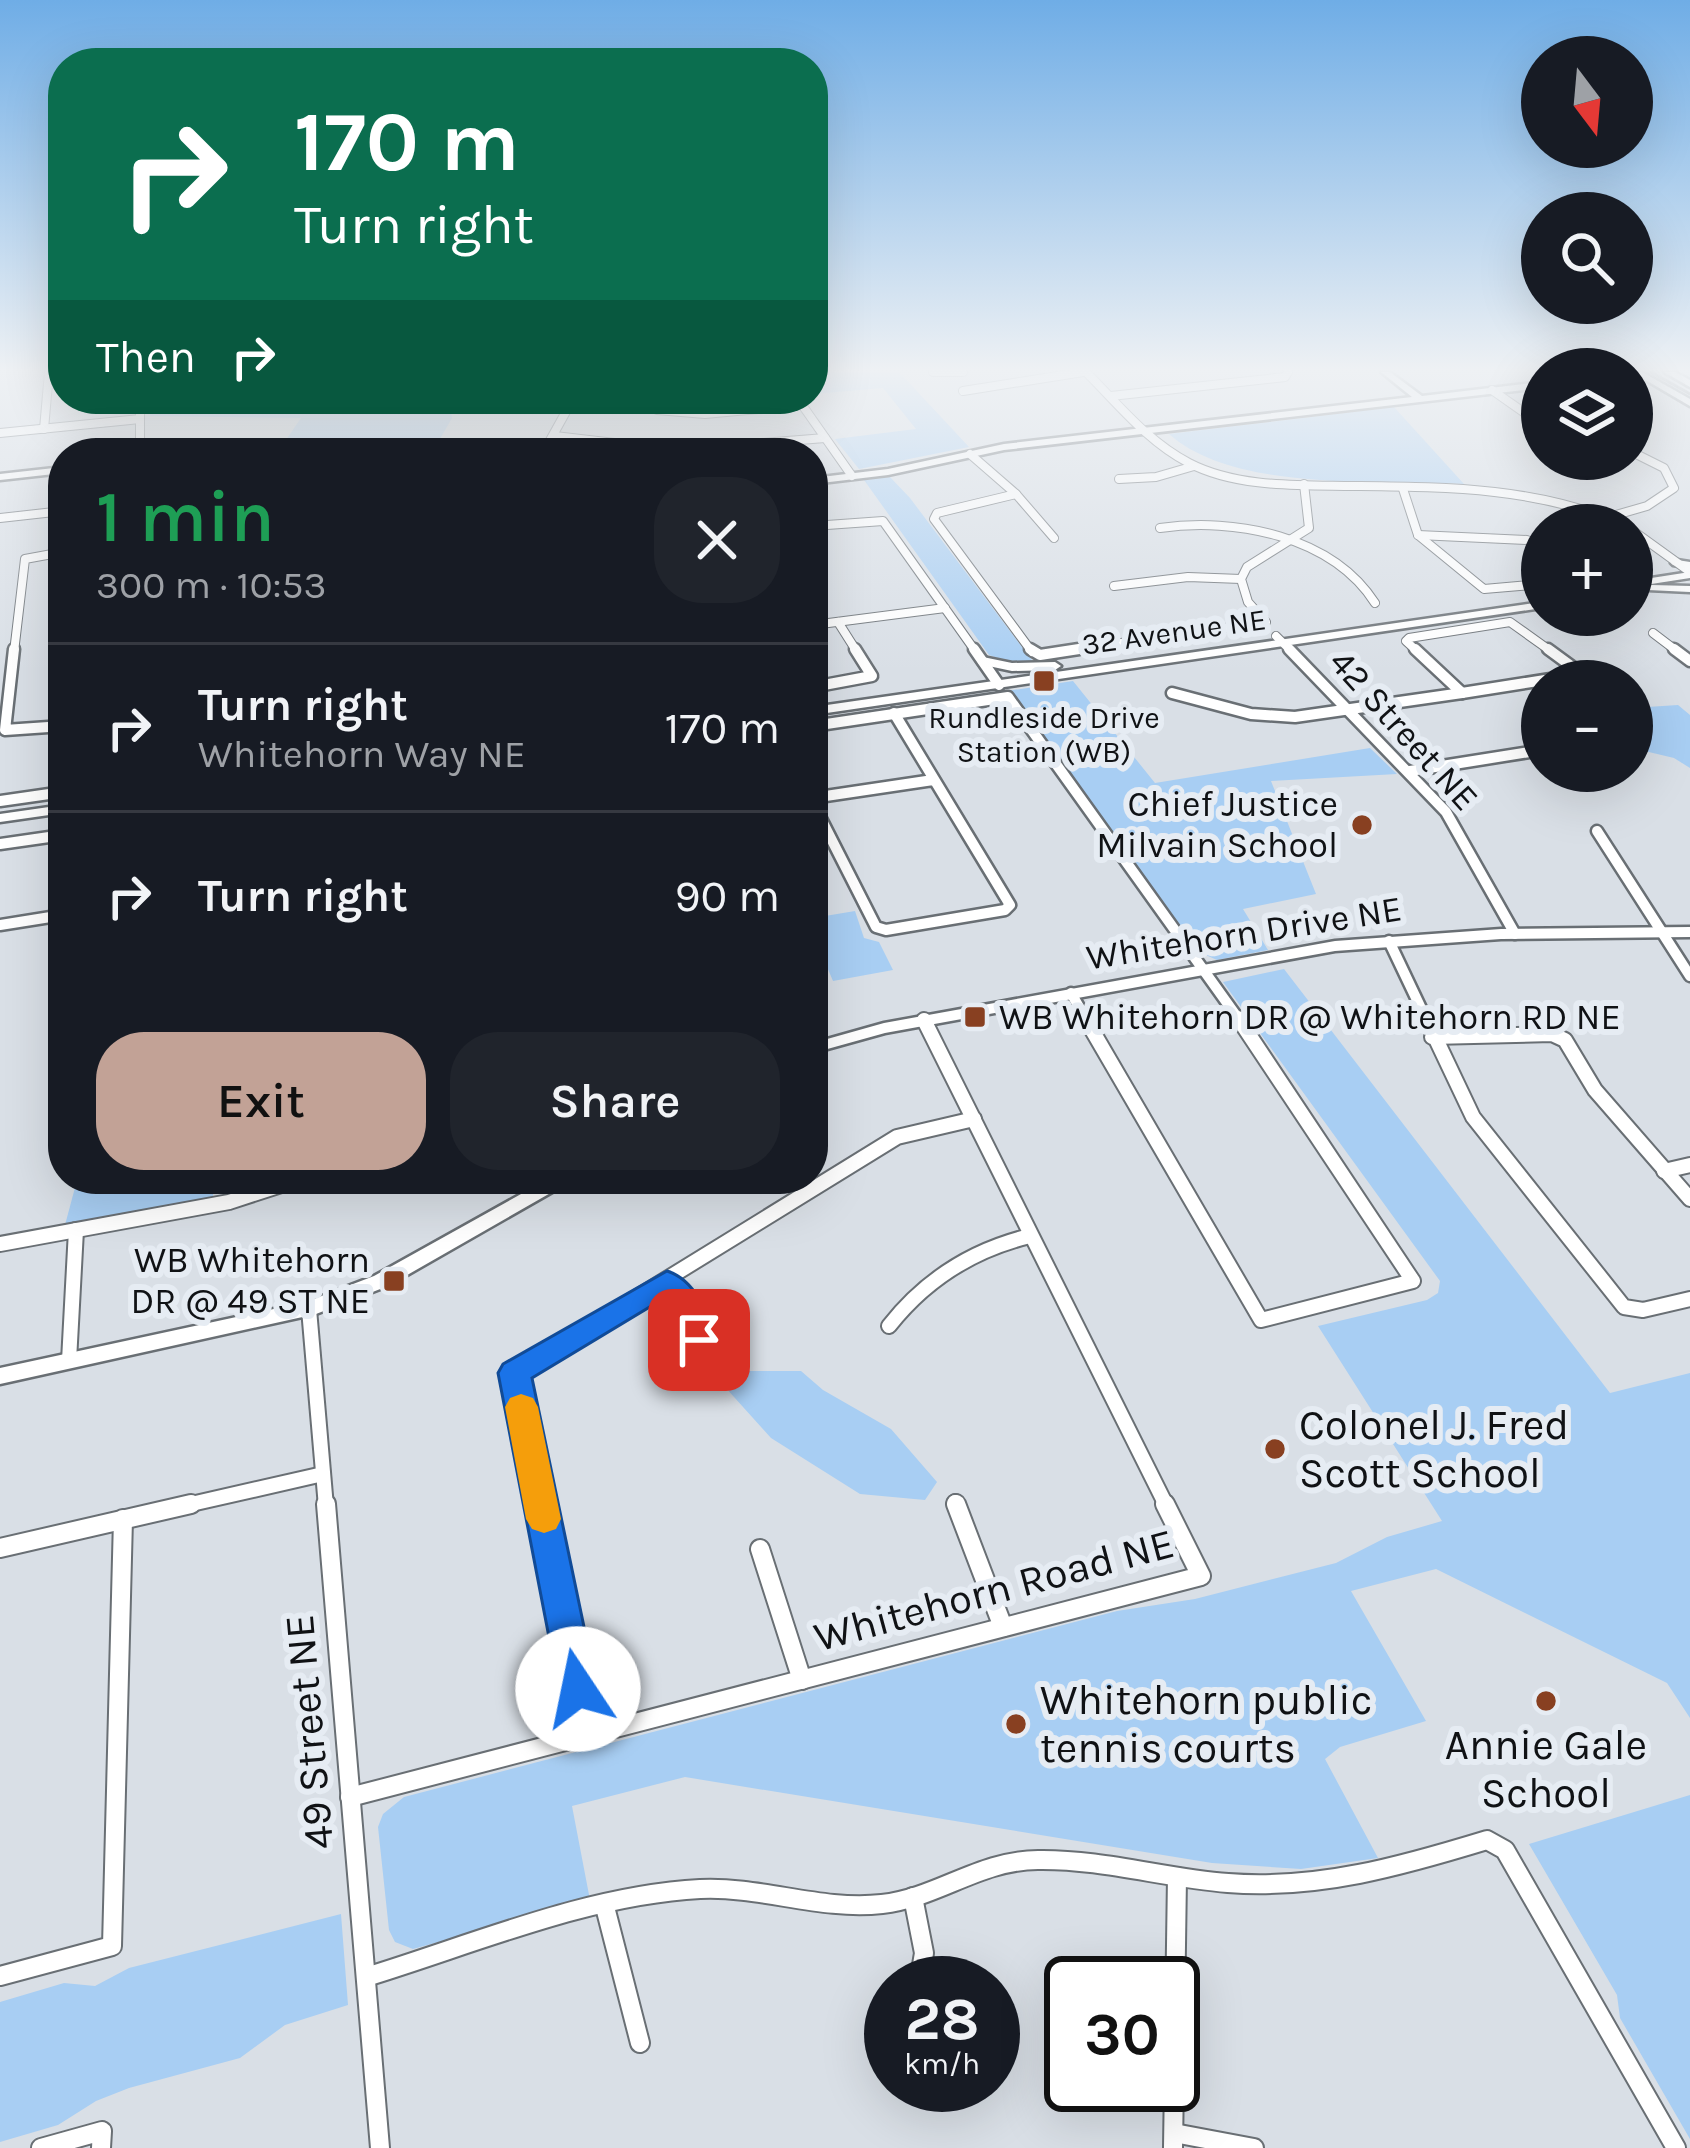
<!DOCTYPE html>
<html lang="en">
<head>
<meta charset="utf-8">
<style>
  :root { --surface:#171b24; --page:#20242c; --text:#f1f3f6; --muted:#9ea1a6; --line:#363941; --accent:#c2a296 }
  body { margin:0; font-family:Karla,sans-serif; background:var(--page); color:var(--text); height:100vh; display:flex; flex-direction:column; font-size:45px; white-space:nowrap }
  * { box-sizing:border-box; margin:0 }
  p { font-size:39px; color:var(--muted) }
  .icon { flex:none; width:66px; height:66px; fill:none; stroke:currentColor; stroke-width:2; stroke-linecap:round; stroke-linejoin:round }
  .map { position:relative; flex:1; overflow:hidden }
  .side { position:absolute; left:48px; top:438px; width:780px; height:756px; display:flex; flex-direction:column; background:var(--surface); border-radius:48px; box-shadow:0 12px 48px #0002 }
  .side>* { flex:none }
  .banner { position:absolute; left:48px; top:48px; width:780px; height:366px; border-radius:48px; box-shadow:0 12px 48px #0002; background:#0b6e4f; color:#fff; overflow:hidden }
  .needle { width:78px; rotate:164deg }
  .buttons { position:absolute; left:1521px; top:36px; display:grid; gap:24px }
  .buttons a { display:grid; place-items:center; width:132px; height:132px; border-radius:50%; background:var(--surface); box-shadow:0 12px 48px #0002; font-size:60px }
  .speed { position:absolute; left:864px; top:1956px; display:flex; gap:24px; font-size:60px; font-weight:700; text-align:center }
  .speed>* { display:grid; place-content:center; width:156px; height:156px; border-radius:50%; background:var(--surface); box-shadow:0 12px 48px #0002; line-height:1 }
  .speed small { font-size:30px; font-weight:400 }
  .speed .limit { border:6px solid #111; border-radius:18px; background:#fff; color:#111 }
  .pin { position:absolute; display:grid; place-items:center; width:102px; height:102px; color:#fff; margin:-51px; border-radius:24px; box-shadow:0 6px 18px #0006 }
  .me { position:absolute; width:132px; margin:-66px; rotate:349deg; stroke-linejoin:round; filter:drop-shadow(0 0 9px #0008) }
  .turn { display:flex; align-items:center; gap:42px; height:252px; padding:0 48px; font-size:54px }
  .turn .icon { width:156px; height:156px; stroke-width:2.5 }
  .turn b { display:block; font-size:84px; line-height:102px }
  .then { display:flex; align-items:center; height:114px; padding:0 48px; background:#0003; gap:24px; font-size:45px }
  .round { display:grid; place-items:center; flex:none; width:126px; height:126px; border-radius:48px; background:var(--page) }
  .headline { display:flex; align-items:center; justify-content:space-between; height:204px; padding:0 48px }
  h1 { font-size:72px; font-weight:600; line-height:90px; color:#1e9e55 }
  .primary-button { display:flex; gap:24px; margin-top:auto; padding:24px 48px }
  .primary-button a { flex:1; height:138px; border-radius:48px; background:var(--accent); color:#111; font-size:48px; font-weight:600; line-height:138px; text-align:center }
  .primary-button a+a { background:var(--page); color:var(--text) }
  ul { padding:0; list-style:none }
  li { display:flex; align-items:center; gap:36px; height:168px; padding:0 48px; border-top:3px solid var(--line) }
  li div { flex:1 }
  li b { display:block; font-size:45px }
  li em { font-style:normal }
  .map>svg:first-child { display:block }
  .green { fill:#a8cef3 }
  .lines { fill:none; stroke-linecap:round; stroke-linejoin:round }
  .street-far3-casing { stroke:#696f74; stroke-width:10 }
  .street-far2-casing { stroke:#696f74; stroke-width:15 }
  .street-far1-casing { stroke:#696f74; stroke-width:18 }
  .street-casing { stroke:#696f74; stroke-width:22 }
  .secondary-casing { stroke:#696f74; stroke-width:5 }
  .street-far3 { stroke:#fff; stroke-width:8 }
  .street-far2 { stroke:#fff; stroke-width:10 }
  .street-far1 { stroke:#fff; stroke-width:14 }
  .street { stroke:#fff; stroke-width:18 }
  .secondary { fill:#fff; fill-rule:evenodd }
  .tram { stroke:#707478; stroke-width:3 }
  .route { fill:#1a73e8; stroke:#114b97; stroke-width:3 }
  .slow { fill:#f59e0b }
  .poi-dot { fill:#884021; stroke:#e6ecf3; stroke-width:4.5 }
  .labels { text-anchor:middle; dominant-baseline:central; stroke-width:12; stroke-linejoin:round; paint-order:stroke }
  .far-street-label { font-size:30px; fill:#101215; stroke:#e6ecf3 }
  .far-poi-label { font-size:30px; fill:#101215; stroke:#e6ecf3 }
  .street-label { font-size:36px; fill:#101215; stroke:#e6ecf3 }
  .poi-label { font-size:36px; fill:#101215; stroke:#e6ecf3; text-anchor:end }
  .near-poi-label { font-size:42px; fill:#101215; stroke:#e6ecf3; text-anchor:start }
  .near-street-label { font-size:42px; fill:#101215; stroke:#e6ecf3 }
</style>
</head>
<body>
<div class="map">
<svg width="1690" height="2148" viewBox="0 0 1690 2148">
  <rect width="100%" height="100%" fill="#d9dfe6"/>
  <!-- green -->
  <g class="green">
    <polygon points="813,372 899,372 969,447 859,469 835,439 916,429 883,388 813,394"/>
    <polygon points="150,399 449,399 452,418 432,453 277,453 301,418 150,416"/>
    <path d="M1394 407 1464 484C1378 480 1234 492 1169 434Z"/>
    <polygon points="890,477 910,498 1034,663 1015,664 989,655 864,480"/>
    <polygon points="1073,681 1155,783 1370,748 1397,774 1271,781 1316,894 1243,909 1268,950 1217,960 1199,952 1007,691"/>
    <polygon points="1678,705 1690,715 1690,768 1674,758 1632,748 1632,708"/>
    <polygon points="855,911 864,938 879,942 893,970 833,981 813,934 813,918"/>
    <polygon points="1284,969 1610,1393 1690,1373 1690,1718 1667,1683 1436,1569 1351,1591 1426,1721 1340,1747 1325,1759 1378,1858 1301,1869 1212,1863 685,1777 572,1806 590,1900 413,1949 395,1942 389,1930 378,1827 383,1814 404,1797 1117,1611 1195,1599 1336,1563 1387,1537 1442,1521 1318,1326 1427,1300 1438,1293 1440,1281 1223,982"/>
    <polygon points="213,1179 213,1197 65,1225 77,1180"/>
    <polygon points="736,1371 801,1371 823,1390 891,1429 937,1482 925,1500 860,1494 771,1438 725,1387 734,1381"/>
    <polygon points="1690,1795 1690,2139 1620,2018 1617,1995 1529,1844"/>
    <polygon points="341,1914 348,2005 285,2025 240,2058 129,2088 96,2101 58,2125 0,2142 0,2002 64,1983 95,1986 129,1968"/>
  </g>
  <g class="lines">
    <defs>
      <g id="street-far3">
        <polyline points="933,372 963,372"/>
        <path d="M1086 372C1118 404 1148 442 1189 463 1237 488 1300 485 1353 486 1446 487 1538 487 1624 525"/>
        <polyline points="1492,390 1542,425"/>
        <polyline points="963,391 1083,372"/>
        <polyline points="1111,396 1285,377 1288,372"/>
        <polyline points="140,399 140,453"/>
        <polyline points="660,399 657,410 705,414 802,405"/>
        <polyline points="798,399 852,476"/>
        <polyline points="44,429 49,372"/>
        <polyline points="0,433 140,419"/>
        <polyline points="555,436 674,450 825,438"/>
        <polyline points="543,453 573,399"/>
        <polyline points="970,454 1016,494 937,513 934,519 1032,652"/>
        <polyline points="1119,479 1156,477 1194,466"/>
        <polyline points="1403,489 1418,535 1484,589 1542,584"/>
        <polyline points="1016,494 1054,538"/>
        <polyline points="1609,517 1647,506 1674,488 1664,468 1632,452"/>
        <polyline points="0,518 63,511"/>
        <polyline points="813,526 883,521 976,652"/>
        <path d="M1160 528C1235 517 1332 536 1375 603"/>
        <polyline points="1632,530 1690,572"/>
        <polyline points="1418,535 1527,540 1542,549"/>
        <polyline points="1114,586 1188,577 1241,579"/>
        <polyline points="838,622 857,652"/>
        <polyline points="813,625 945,608"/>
        <polyline points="1653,633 1678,652"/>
        <polyline points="1276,636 1292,652"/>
        <polyline points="14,652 25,559 63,552"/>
        <polyline points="1059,652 1266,622 1248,602 1241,579 1247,567 1309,528 1304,484"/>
        <polyline points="1418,652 1406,641 1409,638 1510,622 1552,652"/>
      </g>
      <g id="street-far2">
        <polyline points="14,649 5,730 63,726"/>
        <polyline points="974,649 999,685"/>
        <polyline points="1030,649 1040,655 1079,649"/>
        <polyline points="1289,649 1446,812 1515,934"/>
        <polyline points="1415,649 1462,693"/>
        <polyline points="1674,649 1690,661"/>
        <polyline points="813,687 872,676 855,649"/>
        <polyline points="1172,693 1251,714 1295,717 1462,693"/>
        <polyline points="1462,693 1576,675 1578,671 1548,649"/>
        <polyline points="894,713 1010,905 1005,910 886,930 876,927 813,803 819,797 933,780"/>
        <polyline points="813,726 1008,697 1240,1021"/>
        <polyline points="1410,771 1542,750"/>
        <polyline points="0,801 63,792"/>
        <polyline points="1597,831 1690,976"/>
        <polyline points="0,844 63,835"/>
        <polyline points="0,925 63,915"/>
        <polyline points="1389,941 1427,1021"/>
        <polyline points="1071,993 1087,1021"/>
      </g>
      <g id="street-far1">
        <polyline points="1085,1018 1261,1320 1413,1281 1238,1018"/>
        <polyline points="1426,1018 1473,1117 1624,1307 1643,1310 1690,1299"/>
        <polyline points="924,1020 1167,1507"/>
        <polyline points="1432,1037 1552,1034 1565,1040 1595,1090 1690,1199"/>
        <polyline points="1664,1171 1690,1165"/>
        <polyline points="0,1244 229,1202 300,1179"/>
        <polyline points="667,1282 691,1309 707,1370"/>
        <polyline points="309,1309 326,1507"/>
        <path d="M889 1326C926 1279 972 1250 1030 1236"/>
        <polyline points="69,1361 76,1230"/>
        <polyline points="955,1502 957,1507"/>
        <polyline points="178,1507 323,1474"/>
        <polyline points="541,1507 514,1373 897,1137 974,1119"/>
      </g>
      <g id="street">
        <polyline points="326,1504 380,2148"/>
        <polyline points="540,1504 587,1736"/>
        <polyline points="956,1504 1003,1627"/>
        <polyline points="0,1548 191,1504"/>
        <polyline points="760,1549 802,1680"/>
        <polyline points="350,1797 1201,1576 1165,1504"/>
        <polyline points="913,1897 924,1953 919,1983"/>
        <polyline points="605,1907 640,2043"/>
        <polyline points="0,1976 112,1946 123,1519"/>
        <path d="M366 1977C474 1944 587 1895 700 1889 761 1886 821 1911 882 1904 937 1898 980 1860 1038 1860 1102 1859 1164 1878 1228 1883 1318 1890 1402 1866 1487 1840L1505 1850 1676 2148"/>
        <polyline points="1174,2133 1254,2148"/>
        <polyline points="41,2148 102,2131 101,2148"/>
        <polyline points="1173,2148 1177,1877"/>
      </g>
      <g id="secondary">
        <polygon points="1381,372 1390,372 1422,396 1542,382 1542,388 1004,450 888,475 813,484 813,478 888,469 1004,444 1412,397"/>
        <polygon points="1632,372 1642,372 1690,399 1690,406"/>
        <polygon points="1664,372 1675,372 1690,380 1690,387"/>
        <polygon points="63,467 63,473 0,480 0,474"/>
        <polygon points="1677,560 1690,562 1690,568 1673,565 1671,563"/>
        <polygon points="1690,572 1690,578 1632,587 1632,581"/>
        <polygon points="1652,585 1690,586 1690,592 1648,590 1648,586"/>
        <polygon points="1542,602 1542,608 813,715 813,707"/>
        <polygon points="983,657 1012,663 1055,662 1061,666 1055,670 1012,671 979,664 977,661"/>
        <polygon points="63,805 63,813 0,822 0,814"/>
        <polygon points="1690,927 1690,937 1501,939 1335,951 885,1033 813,1053 813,1043 884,1023 1335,941 1501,929"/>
        <polygon points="548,1179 571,1179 568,1183 388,1286 316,1314 0,1384 0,1368 306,1302 374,1276"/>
      </g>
    </defs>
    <!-- street-far3 casing -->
    <use href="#street-far3" class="street-far3-casing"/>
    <!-- street-far2 casing -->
    <use href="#street-far2" class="street-far2-casing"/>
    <!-- street-far1 casing -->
    <use href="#street-far1" class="street-far1-casing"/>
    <!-- street casing -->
    <use href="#street" class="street-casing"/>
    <!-- secondary casing -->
    <use href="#secondary" class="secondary-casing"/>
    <!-- street-far3 -->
    <use href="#street-far3" class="street-far3"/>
    <!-- street-far2 -->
    <use href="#street-far2" class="street-far2"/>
    <!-- street-far1 -->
    <use href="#street-far1" class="street-far1"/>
    <!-- street -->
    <use href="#street" class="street"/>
    <!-- secondary -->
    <use href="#secondary" class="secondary"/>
    <!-- tram -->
    <polyline class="tram" points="1651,372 1690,394"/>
  </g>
  <!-- sky -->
  <linearGradient id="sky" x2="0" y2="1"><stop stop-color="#6fade6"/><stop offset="0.55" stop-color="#eef1f4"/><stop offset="1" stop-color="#eef1f4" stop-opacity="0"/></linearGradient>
  <rect width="1690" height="672" fill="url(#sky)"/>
  <!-- route -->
  <path class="route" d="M667 1271C696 1280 707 1313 715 1340L710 1348H688L676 1314 663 1299 532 1378 597 1689 592 1702 578 1707 565 1702 559 1689 498 1373 503 1364Z"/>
  <!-- slow -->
  <polygon class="slow" points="521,1394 533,1398 538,1407 561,1519 556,1529 544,1533 532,1529 526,1519 505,1407 510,1398"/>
  <!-- markers -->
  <g class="poi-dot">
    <rect x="1032" y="669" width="24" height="24" rx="6"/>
    <circle cx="1362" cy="825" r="12"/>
    <rect x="963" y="1005" width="24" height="24" rx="6"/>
    <rect x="382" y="1269" width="24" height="24" rx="6"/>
    <circle cx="1275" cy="1449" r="12"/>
    <circle cx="1546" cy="1701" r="12"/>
    <circle cx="1016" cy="1724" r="12"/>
  </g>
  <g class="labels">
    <!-- far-street labels -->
    <g class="far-street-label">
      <text transform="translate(1174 632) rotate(-8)">32 Avenue NE</text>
    </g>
    <!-- far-poi labels -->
    <g class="far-poi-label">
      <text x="1044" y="718">Rundleside Drive<tspan x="1044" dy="34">Station (WB)</tspan></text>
    </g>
    <!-- street labels -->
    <g class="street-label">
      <text transform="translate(1404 730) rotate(48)">42 Street NE</text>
      <text transform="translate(1244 933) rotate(-9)">Whitehorn Drive NE</text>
    </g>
    <!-- poi labels -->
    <g class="poi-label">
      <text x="1338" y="804">Chief Justice<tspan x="1338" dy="41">Milvain School</tspan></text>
      <text x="999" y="1017" text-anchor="start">WB Whitehorn DR @ Whitehorn RD NE</text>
      <text x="370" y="1260">WB Whitehorn<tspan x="370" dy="41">DR @ 49 ST NE</tspan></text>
    </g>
    <!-- near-poi labels -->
    <g class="near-poi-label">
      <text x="1299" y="1425">Colonel J. Fred<tspan x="1299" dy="48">Scott School</tspan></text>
      <text x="1040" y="1700">Whitehorn public<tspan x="1040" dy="48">tennis courts</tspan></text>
      <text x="1546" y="1745" text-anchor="middle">Annie Gale<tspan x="1546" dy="48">School</tspan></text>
    </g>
    <!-- near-street labels -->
    <g class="near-street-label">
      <text transform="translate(994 1590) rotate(-15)">Whitehorn Road NE</text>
      <text transform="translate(309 1732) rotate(-95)">49 Street NE</text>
    </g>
  </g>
</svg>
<div class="buttons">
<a><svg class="needle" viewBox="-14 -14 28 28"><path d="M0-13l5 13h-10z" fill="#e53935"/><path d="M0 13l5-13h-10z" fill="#9ea1a6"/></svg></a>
<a><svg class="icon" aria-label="search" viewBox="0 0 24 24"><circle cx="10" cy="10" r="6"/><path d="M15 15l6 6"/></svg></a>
<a><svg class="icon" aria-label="layers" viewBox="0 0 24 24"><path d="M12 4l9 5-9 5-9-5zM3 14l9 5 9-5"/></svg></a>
<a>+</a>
<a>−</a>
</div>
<div class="speed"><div>28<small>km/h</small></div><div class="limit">30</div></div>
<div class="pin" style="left:699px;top:1340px;background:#d93025"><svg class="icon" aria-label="arrive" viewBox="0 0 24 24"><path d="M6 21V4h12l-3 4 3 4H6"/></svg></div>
<svg class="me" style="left:578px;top:1689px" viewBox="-20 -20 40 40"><circle r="19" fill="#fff"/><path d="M0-13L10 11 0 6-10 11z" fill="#1a73e8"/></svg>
<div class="banner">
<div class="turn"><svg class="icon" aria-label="right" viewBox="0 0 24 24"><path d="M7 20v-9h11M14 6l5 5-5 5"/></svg><div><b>170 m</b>Turn right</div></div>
<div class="then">Then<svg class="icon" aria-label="right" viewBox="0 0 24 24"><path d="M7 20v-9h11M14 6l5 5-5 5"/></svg></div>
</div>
<section class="side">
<div class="headline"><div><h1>1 min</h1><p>300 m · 10:53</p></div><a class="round"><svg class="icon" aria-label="close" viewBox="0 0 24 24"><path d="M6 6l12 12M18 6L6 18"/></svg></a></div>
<ul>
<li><svg class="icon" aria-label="right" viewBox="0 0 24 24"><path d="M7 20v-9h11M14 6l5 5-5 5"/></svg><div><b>Turn right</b><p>Whitehorn Way NE</p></div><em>170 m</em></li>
<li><svg class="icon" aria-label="right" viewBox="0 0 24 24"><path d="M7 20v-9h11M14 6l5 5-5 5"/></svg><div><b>Turn right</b></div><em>90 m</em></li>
</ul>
<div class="primary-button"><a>Exit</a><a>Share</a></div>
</section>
</div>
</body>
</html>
